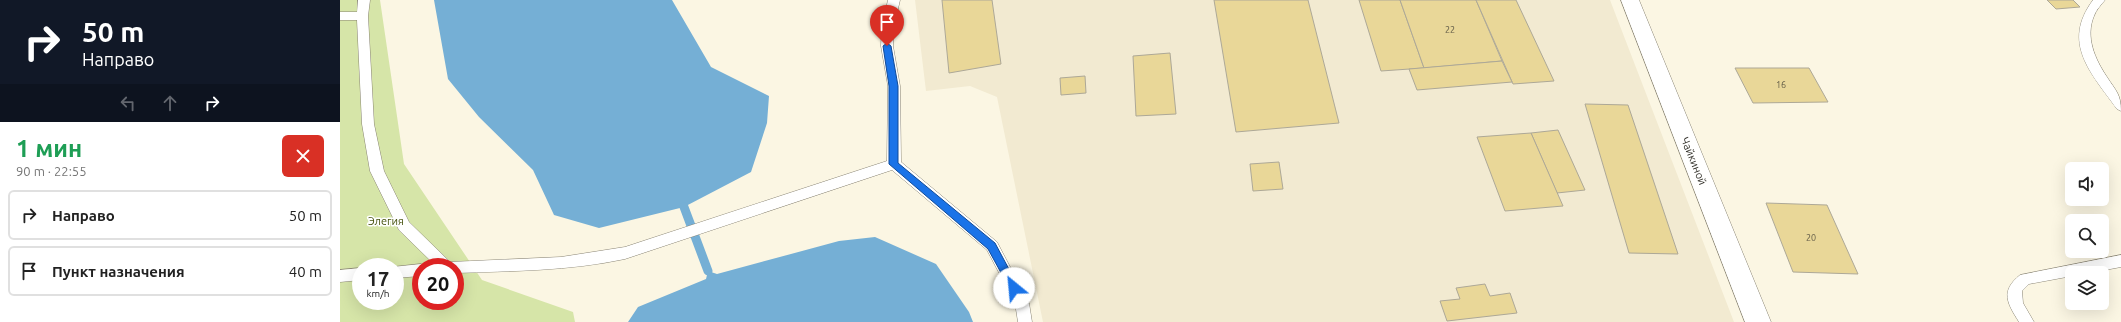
<!DOCTYPE html>
<html lang="ru">
<head>
<meta charset="utf-8">
<style>
  :root { --surface:#fff; --page:#f2f2f2; --text:#222; --muted:#767676; --line:#e0e0e0 }
  body { margin:0; font-family:Ubuntu,sans-serif; background:var(--page); color:var(--text); height:100vh; display:flex; flex-direction:column; font-size:15px; white-space:nowrap }
  * { box-sizing:border-box; margin:0 }
  p { font-size:13px; color:var(--muted) }
  .icon { flex:none; width:22px; height:22px; fill:none; stroke:currentColor; stroke-width:2; stroke-linecap:round; stroke-linejoin:round }
  .map { position:relative; flex:1; overflow:hidden }
  .details { display:flex; flex-direction:column; background:var(--surface); width:340px }
  .details>* { flex:none }
  .guide { background:#111827; color:#fff; overflow:hidden }
  .tools { position:absolute; left:1725px; top:162px; display:grid; gap:8px }
  .tools a { display:grid; place-items:center; width:44px; height:44px; border-radius:6px; background:var(--surface); box-shadow:0 4px 16px #0002; font-size:20px }
  .speed { position:absolute; left:12px; top:258px; display:flex; gap:8px; font-size:20px; font-weight:700; text-align:center }
  .speed>* { display:grid; place-content:center; width:52px; height:52px; border-radius:50%; background:var(--surface); box-shadow:0 4px 16px #0002; line-height:1 }
  .speed small { font-size:10px; font-weight:400 }
  .speed .limit { border:6px solid #d22; background:#fff; color:#111 }
  .pin { position:absolute; display:grid; place-items:center; width:34px; height:34px; color:#fff; margin:-41px -17px; border-radius:50% 50% 50% 0; rotate:-45deg; box-shadow:0 0 4px #0007 }
  .pin .icon { rotate:45deg }
  .me { position:absolute; width:44px; margin:-22px; rotate:332deg; stroke-linejoin:round; filter:drop-shadow(0 0 3px #0008) }
  .turn { display:flex; align-items:center; gap:14px; height:84px; padding:0 16px; font-size:18px }
  .turn .icon { width:52px; height:52px; stroke-width:2.5 }
  .turn b { display:block; font-size:28px; line-height:34px }
  .lanes { display:flex; align-items:center; height:38px; padding:0 16px; background:#0003; justify-content:center; gap:20px; direction:ltr }
  .lanes .off { opacity:.35 }
  .round { display:grid; place-items:center; flex:none; width:42px; height:42px; border-radius:6px; background:var(--page) }
  .overview { display:flex; align-items:center; justify-content:space-between; height:68px; padding:0 16px }
  h1 { font-size:24px; font-weight:700; line-height:30px; color:#1e9e55 }
  ul { padding:0; list-style:none }
  li { display:flex; align-items:center; gap:12px; height:50px; margin:0 8px 6px; padding:0 8px; border:2px solid var(--line); border-radius:6px }
  li div { flex:1 }
  li b { display:block; font-size:15px }
  li em { font-style:normal }
  main { display:flex; flex:1; min-height:0 }
  .map>svg:first-child { display:block }
  .built { fill:#f2ead1 }
  .green { fill:#d6e5a8; fill-rule:evenodd }
  .water { fill:#75afd5 }
  .lines { fill:none; stroke-linecap:round; stroke-linejoin:round }
  .stream { stroke:#75afd5; stroke-width:9 }
  .building { fill:#e9d798; stroke:#ada897 }
  .lane-casing { stroke:#898474; stroke-width:1 }
  .street-casing { stroke:#898474; stroke-width:1 }
  .lane { fill:#fff; fill-rule:evenodd }
  .street { fill:#fff; fill-rule:evenodd }
  .route { fill:#1a73e8; stroke:#114b97 }
  .labels { text-anchor:middle; dominant-baseline:central; stroke-width:3; stroke-linejoin:round; paint-order:stroke }
  .number-label { font-size:9px; fill:#615b46 }
  .street-label { font-size:11px; fill:#34322b; stroke:#fff }
  .park-label { font-size:11px; fill:#47530f; stroke:#fff }
</style>
</head>
<body>
<main>
<section class="details">
<div class="guide">
<div class="turn"><svg class="icon" aria-label="right" viewBox="0 0 24 24"><path d="M7 20v-9h11M14 6l5 5-5 5"/></svg><div><b>50 m</b>Направо</div></div>
<div class="lanes"><svg class="icon off" aria-label="left" viewBox="0 0 24 24"><path d="M17 20v-9H6M10 6l-5 5 5 5"/></svg><svg class="icon off" aria-label="ahead" viewBox="0 0 24 24"><path d="M12 20V5M6 11l6-6 6 6"/></svg><svg class="icon" aria-label="right" viewBox="0 0 24 24"><path d="M7 20v-9h11M14 6l5 5-5 5"/></svg></div>
</div>
<div class="overview"><div><h1>1 мин</h1><p>90 m · 22:55</p></div><a class="round" style="background:#d93025;color:#fff"><svg class="icon" aria-label="close" viewBox="0 0 24 24"><path d="M6 6l12 12M18 6L6 18"/></svg></a></div>
<ul>
<li><svg class="icon" aria-label="right" viewBox="0 0 24 24"><path d="M7 20v-9h11M14 6l5 5-5 5"/></svg><div><b>Направо</b></div><em>50 m</em></li>
<li><svg class="icon" aria-label="arrive" viewBox="0 0 24 24"><path d="M6 21V4h12l-3 4 3 4H6"/></svg><div><b>Пункт назначения</b></div><em>40 m</em></li>
</ul>
</section>
<div class="map">
<svg width="1781" height="322" viewBox="0 0 1781 322">
  <rect width="100%" height="100%" fill="#fbf6e3"/>
  <!-- built -->
  <polygon class="built" points="575,0 1270,0 1394,322 703,322 657,97 630,86 586,91"/>
  <!-- green -->
  <path class="green" d="M0 0H40L64 164 142 280 233 312 235 322H0ZM21 267H55V301H21ZM81 267H115V301H81Z"/>
  <!-- water -->
  <g class="water">
    <polygon points="94,0 332,0 371,67 429,96 427,123 411,172 344,207 259,228 214,215 193,170 139,117 108,79"/>
    <polygon points="535,237 596,264 629,312 633,322 288,322 298,307 366,279 368,271 377,274 499,241"/>
  </g>
  <g class="lines">
    <!-- stream -->
    <polyline class="stream" points="344,207 368,271"/>
  </g>
  <!-- building -->
  <g class="building">
    <polygon points="602,0 652,0 661,64 609,73"/>
    <polygon points="874,0 968,0 999,123 896,132"/>
    <polygon points="1019,0 1060,0 1084,68 1041,71"/>
    <polygon points="1060,0 1136,0 1162,61 1084,68"/>
    <polygon points="1136,0 1176,0 1214,81 1173,84"/>
    <polygon points="1707,0 1733,0 1740,7 1716,9"/>
    <polygon points="830,53 836,114 796,116 793,56"/>
    <polygon points="1162,61 1172,82 1077,90 1069,69"/>
    <polygon points="1395,68 1469,68 1488,102 1413,103"/>
    <polygon points="745,76 746,93 721,95 720,78"/>
    <polygon points="1245,104 1288,105 1338,254 1289,253"/>
    <polygon points="1218,130 1245,190 1217,193 1191,133"/>
    <polygon points="1191,133 1223,206 1165,211 1137,137"/>
    <polygon points="939,162 943,189 913,191 910,164"/>
    <polygon points="1426,203 1487,205 1518,274 1453,272"/>
    <polygon points="1145,284 1150,296 1170,293 1177,313 1107,321 1100,301 1120,299 1116,288"/>
  </g>
  <g class="lines">
    <defs>
      <g id="lane">
        <path d="M18 0H30L28 16 34 124 44 171 69 222 110 262 221 257 285 247 547 161 548 86 541 46 542 26 548 0H560L554 26 553 46 560 86 561 162 657 242 689 303 692 322H678L675 303 647 250 552 170 285 259C229 271 172 271 115 273V267H97L59 230 30 171 22 124 17 20H0V12H17Z"/>
        <path d="M1753 0H1765C1761 5 1756 10 1754 16 1745 37 1755 59 1767 77 1776 91 1781 94 1781 111L1777 109C1751 73 1721 43 1753 0Z"/>
        <path d="M1781 255V267L1749 273H1732V276L1689 284 1682 291 1683 303 1694 322H1679C1667 303 1660 291 1680 275Z"/>
        <polygon points="81,264 87,267 81,267 81,276 55,278 55,267 52,267"/>
        <polygon points="21,268 21,280 0,282 0,270"/>
      </g>
      <polygon id="street" points="1281,0 1299,0 1431,322 1405,322"/>
    </defs>
    <!-- lane casing -->
    <use href="#lane" class="lane-casing"/>
    <!-- street casing -->
    <use href="#street" class="street-casing"/>
    <!-- lane -->
    <use href="#lane" class="lane"/>
    <!-- street -->
    <use href="#street" class="street"/>
  </g>
  <!-- route -->
  <polygon class="route" points="547,43 551,46 558,86 558,163 655,243 679,288 678,291 671,291 648,249 549,164 549,86 543,46"/>
  <g class="labels">
    <!-- number labels -->
    <g class="number-label">
      <text x="1110" y="30">22</text>
      <text x="1441" y="85">16</text>
      <text x="1471" y="238">20</text>
    </g>
    <!-- street labels -->
    <g class="street-label">
      <text transform="translate(1354 161) rotate(68)">Чайкиной</text>
    </g>
    <!-- park labels -->
    <g class="park-label">
      <text x="46" y="221">Элегия</text>
    </g>
  </g>
</svg>
<div class="tools">
<a><svg class="icon" aria-label="sound" viewBox="0 0 24 24"><path d="M4 9h4l5-4v14l-5-4H4zM17 9q2 3 0 6"/></svg></a>
<a><svg class="icon" aria-label="search" viewBox="0 0 24 24"><circle cx="10" cy="10" r="6"/><path d="M15 15l6 6"/></svg></a>
<a><svg class="icon" aria-label="layers" viewBox="0 0 24 24"><path d="M12 4l9 5-9 5-9-5zM3 14l9 5 9-5"/></svg></a>
</div>
<div class="speed"><div>17<small>km/h</small></div><div class="limit">20</div></div>
<div class="pin" style="left:547px;top:46px;background:#d93025"><svg class="icon" aria-label="arrive" viewBox="0 0 24 24"><path d="M6 21V4h12l-3 4 3 4H6"/></svg></div>
<svg class="me" style="left:674px;top:288px" viewBox="-20 -20 40 40"><circle r="19" fill="#fff"/><path d="M0-13L10 11 0 6-10 11z" fill="#1a73e8"/></svg>
</div>
</main>
</body>
</html>
